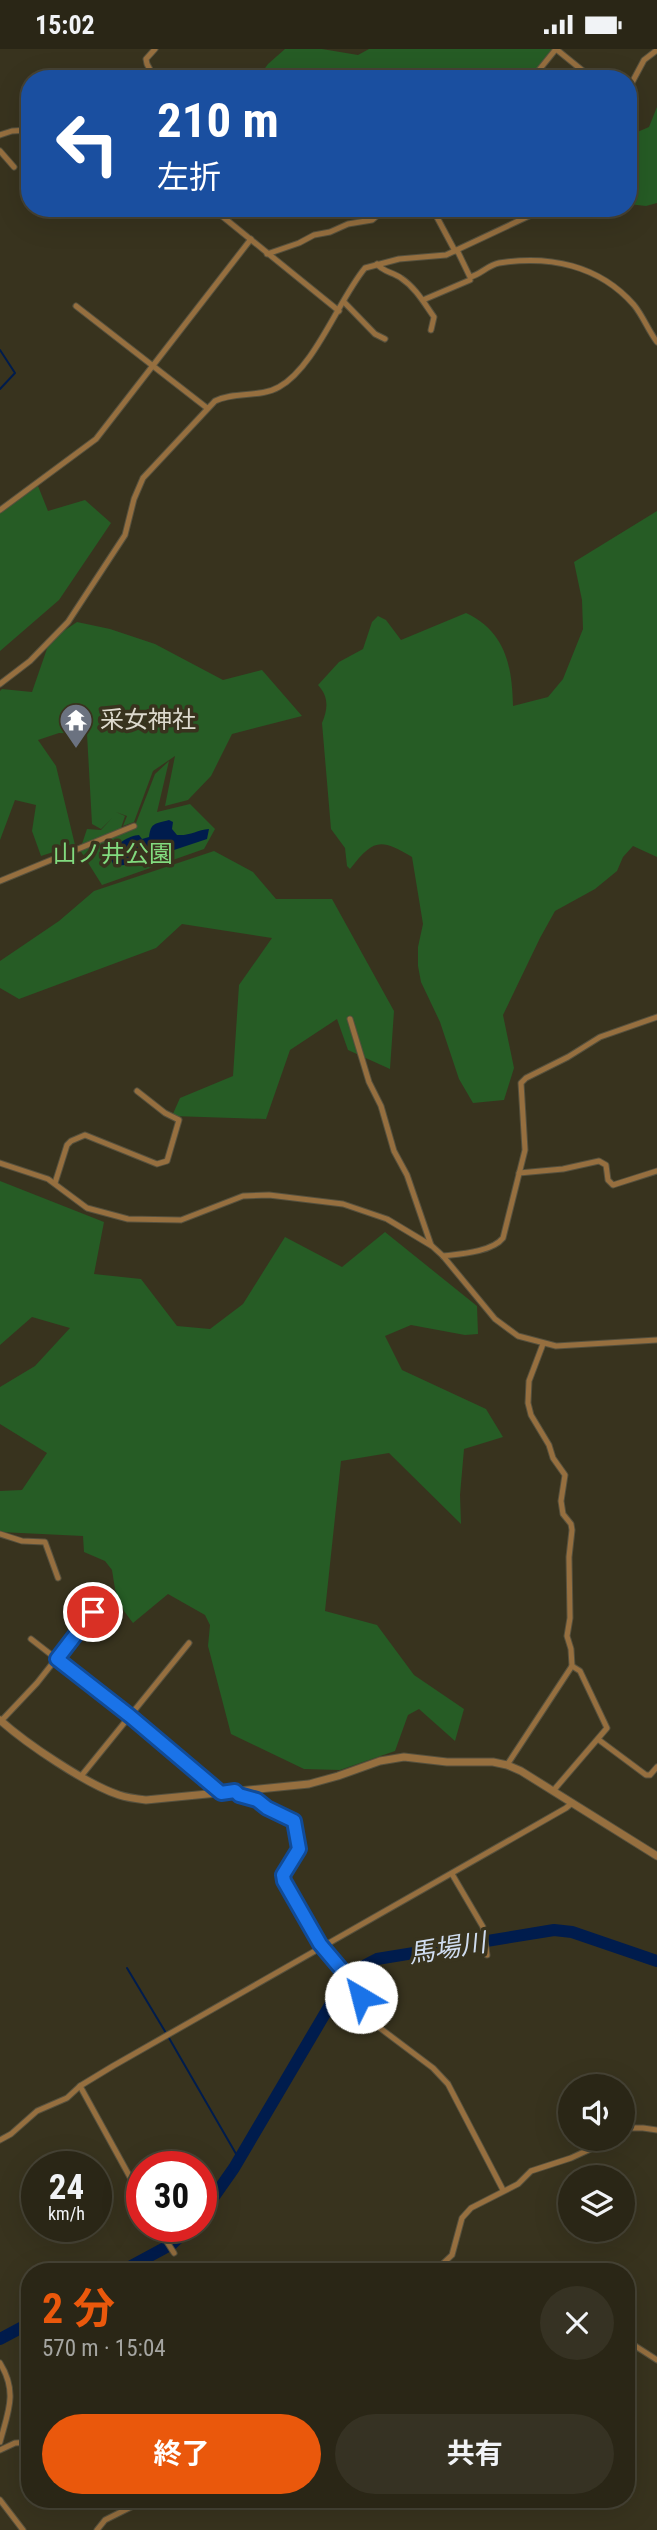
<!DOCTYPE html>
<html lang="ja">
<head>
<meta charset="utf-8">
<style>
  :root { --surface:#2a2616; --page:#363223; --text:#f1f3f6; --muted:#a5a5a1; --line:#464335; --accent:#ea580c }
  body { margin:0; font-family:"Roboto Condensed","Noto Sans JP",sans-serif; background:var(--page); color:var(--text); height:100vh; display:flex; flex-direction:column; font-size:26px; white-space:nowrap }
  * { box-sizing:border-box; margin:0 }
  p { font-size:23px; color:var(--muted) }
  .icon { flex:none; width:38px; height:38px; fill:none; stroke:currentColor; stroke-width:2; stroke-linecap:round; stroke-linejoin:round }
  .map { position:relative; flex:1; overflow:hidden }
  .drawer { position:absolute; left:21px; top:2214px; width:614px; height:245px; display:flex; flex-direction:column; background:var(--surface); border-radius:28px; box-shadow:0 7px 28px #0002,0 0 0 2px var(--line) }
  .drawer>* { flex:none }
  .hud { position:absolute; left:21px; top:21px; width:616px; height:147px; border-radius:28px; box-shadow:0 7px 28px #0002,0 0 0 2px var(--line); background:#1a4fa0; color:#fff; overflow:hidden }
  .tools { position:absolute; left:558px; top:2025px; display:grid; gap:14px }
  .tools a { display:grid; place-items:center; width:77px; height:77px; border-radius:50%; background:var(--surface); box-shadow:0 7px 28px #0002,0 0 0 2px var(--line); font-size:35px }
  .speed { position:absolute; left:21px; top:2102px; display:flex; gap:14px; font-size:35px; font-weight:700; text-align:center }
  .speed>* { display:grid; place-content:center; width:91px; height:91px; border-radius:50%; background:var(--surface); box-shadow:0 7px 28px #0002,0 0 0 2px var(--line); line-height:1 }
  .speed small { font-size:18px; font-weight:400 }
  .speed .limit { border:10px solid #d22; background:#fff; color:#111 }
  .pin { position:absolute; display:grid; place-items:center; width:60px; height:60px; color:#fff; margin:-30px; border:4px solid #fff; border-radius:50%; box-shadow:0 2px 7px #0007 }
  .me { position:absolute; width:77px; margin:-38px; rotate:323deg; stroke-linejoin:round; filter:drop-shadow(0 0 5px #0008) }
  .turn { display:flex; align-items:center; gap:24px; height:147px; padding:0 21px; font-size:32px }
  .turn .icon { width:91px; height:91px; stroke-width:2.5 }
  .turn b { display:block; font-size:49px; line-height:60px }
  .round { display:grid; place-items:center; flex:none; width:74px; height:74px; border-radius:37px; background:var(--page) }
  .summary { display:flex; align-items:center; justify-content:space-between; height:119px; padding:0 21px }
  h1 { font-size:42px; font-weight:700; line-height:52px; color:var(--accent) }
  .primary-button { display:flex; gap:14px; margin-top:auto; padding:14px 21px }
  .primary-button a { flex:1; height:80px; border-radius:42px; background:var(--accent); color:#fff; font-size:28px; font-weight:700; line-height:80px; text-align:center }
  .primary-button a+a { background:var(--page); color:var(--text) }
  .status { display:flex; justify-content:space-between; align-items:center; height:49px; padding:0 35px; background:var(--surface); direction:ltr }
  .status svg { height:19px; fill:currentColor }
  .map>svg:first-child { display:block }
  .green { fill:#265c25 }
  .water { fill:#001c4d }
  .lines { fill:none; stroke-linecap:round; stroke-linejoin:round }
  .stream { stroke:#001c4d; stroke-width:2 }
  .river { stroke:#001c4d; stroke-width:12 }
  .minor-casing { stroke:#56513e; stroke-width:7 }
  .tertiary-casing { stroke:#56513e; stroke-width:9 }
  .minor { stroke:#966f3f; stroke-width:5 }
  .tertiary { stroke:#966f3f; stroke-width:7 }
  .route-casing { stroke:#114b97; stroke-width:18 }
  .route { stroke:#1a73e8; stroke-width:12 }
  .labels { text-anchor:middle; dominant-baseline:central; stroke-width:7; stroke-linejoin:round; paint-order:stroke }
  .poi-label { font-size:24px; fill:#dddace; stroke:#38331e; text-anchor:start }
  .park-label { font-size:24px; fill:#82db7f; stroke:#38331e }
  .water-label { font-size:26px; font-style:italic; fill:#d0ddf0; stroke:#38331e }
</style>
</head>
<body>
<div class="status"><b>15:02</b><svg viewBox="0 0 49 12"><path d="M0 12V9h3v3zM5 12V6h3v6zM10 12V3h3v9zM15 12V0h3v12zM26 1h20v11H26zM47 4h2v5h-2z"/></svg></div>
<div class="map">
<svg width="657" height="2481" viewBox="0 0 657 2481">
  <rect width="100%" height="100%" fill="#38331e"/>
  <!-- green -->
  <g class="green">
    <polygon points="285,0 322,0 358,6 369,0 554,0 534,30 386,30 376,25 367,30 257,30 268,15"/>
    <polygon points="657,58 657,154 646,157 628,155 628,87 649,78"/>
    <polygon points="38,437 48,462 85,451 111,474 59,551 0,602 0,463"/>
    <path d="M657 462V808L633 797 623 808 617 822 595 840 555 862 540 889 503 966 514 1019 504 1051 473 1054 459 1030 440 973 421 933 418 917V898L423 875 412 808C379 788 373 791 350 820L347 817 345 799 331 780 322 674C328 660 329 648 318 636L339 613 363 600 372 573 378 567 386 571 401 591 466 564C506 583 512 617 513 657L548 648 563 630 583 580 582 551 574 513Z"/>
    <polygon points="77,573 110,580 155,595 223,631 262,621 302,667 232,685 211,727 188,751 165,757 175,707 153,722 134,773 123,777 127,767 116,763 125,767 121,779 136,774 155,725 169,712 157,763 190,755 215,780 204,800 102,836 80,801 87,780 101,781 112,769 101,780 92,775 87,685 59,684 38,691 56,717 75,796 41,807 32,782 36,756 15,751 0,791 0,642 2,640 32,643 50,591"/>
    <polygon points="214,802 253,823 276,850 332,850 394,962 390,1020 348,1001 337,970 290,1001 266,1070 172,1067 180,1049 233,1027 239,936 272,889 182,875 156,899 19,950 0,939 0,912 59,872 94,842"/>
    <polygon points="0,1132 104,1173 94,1225 141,1230 177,1277 210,1280 243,1255 285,1188 342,1218 385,1183 477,1257 478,1285 465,1286 411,1276 385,1287 402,1321 486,1360 503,1388 464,1400 460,1446 461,1475 389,1404 341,1412 325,1562 377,1576 414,1626 464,1660 455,1692 419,1660 408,1666 395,1702 340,1721 304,1720 231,1685 208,1597 210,1576 205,1566 168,1545 133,1574 124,1562 115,1540 112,1521 105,1512 84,1503 83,1487 0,1483 0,1442 22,1441 47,1404 0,1375 0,1338 35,1317 70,1279 32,1268 0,1296"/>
  </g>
  <!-- water -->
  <path class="water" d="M169 771 173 773 172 780 177 786C190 787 197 781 209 780L207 790 171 802 162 801C150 809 129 820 113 815L108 804C113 797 130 786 139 786L142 790 149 788C151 773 155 775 169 771Z"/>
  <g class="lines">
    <!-- stream -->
    <g class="stream">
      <polyline points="0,301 15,324 0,340"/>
      <polyline points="127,1919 166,1984"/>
      <polyline points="169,1989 239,2110"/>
    </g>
    <!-- river -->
    <g class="river">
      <polyline points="201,2166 234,2119 343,1934 354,1922 377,1910 554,1881 572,1883 657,1912"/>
      <polyline points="122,2222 172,2195 191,2177"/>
      <polyline points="0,2290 30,2274"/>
    </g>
    <defs>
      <g id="minor">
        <polyline points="556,0 593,30"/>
        <polyline points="155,30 147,15 146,10 155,0"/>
        <polyline points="537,30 539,21 556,0"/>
        <polyline points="628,41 644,11 657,1"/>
        <polyline points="0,86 12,82 30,81"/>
        <polyline points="0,102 14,118"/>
        <polyline points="212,159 339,262"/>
        <polyline points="432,159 455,202"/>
        <path d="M457 201 470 228C480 226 488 216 499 214 549 206 599 216 634 256 643 267 648 281 657 293"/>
        <polyline points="267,205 299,194 314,186 330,183 348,175 372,171 386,159"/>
        <path d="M377 215C383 223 393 223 401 229 416 239 424 254 434 268L431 281"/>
        <polyline points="423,251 470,231"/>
        <polyline points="344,253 375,285 385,290"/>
        <polyline points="76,257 207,359"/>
        <polyline points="0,461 96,390 251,190"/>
        <path d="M0 635 30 612 68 573 125 486 134 450 143 429 215 352C235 342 260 349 279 338 315 318 339 250 365 219L399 210 446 206 546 159"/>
        <polyline points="0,832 134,777"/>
        <polyline points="350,970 369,1033 381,1057 394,1102 407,1126 431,1196"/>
        <polyline points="0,1114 48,1130 87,1159 128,1170 181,1171 243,1147 269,1146 343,1155 387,1170 432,1197 443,1207 495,1270 518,1287 556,1297 657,1291"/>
        <polyline points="519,1124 563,1120 599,1112 606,1116 608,1131 613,1136 657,1122"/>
        <polyline points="55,1134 67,1096 71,1092 85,1086 157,1115 167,1112 179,1071 165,1064 137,1042"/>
        <path d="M443 1207C460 1205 492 1203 503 1189L525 1101 521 1034 526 1029 568 1008 600 988 657 968"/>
        <polyline points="0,1485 22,1492 45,1493 58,1529"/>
        <polyline points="31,1590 130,1667 221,1744"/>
        <polyline points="1,1672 37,1634 93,1563"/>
        <polyline points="599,1691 646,1726 650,1726 657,1718"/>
        <polyline points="507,1716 572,1617 571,1600 567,1587 570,1569 569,1508 572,1481 571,1475 563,1465 561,1452 565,1426 553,1409 549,1396 531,1366 528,1354 529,1332 543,1295"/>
        <polyline points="82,1726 189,1594"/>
        <polyline points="235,1742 239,1746 257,1750 267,1759 294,1772 299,1800 283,1826 285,1836 320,1895 358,1940 364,1967 433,2019 448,2035 503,2141"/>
        <polyline points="553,1742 607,1679 580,1622 572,1617"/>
        <polyline points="452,1825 483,1878 487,1906"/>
        <polyline points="80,2037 142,2150"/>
        <polyline points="623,2079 643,2079 657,2081"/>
        <polyline points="0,2091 11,2085 37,2062 67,2049 80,2037 113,2017 566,1759 572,1754"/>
        <polyline points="157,2177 174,2204"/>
        <polyline points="374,2222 403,2222"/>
        <polyline points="435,2222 452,2206 462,2169 471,2159 518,2135 531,2122 571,2109 597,2097 606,2090"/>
        <polyline points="626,2291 657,2311"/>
        <path d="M0 2314C18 2343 8 2363 0 2393"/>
        <polyline points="0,2401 15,2394 30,2393"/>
        <polyline points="0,2451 23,2481"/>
        <polyline points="97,2481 105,2471 147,2450"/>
      </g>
      <path id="tertiary" d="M0 1671C27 1695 86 1735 119 1746 128 1749 137 1750 146 1751L309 1735 338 1727 380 1712 404 1708 447 1713H493L507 1716 521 1722 657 1807"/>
    </defs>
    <!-- minor casing -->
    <use href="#minor" class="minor-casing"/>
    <!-- tertiary casing -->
    <use href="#tertiary" class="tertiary-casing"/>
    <!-- minor -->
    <use href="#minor" class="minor"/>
    <!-- tertiary -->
    <use href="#tertiary" class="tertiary"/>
  </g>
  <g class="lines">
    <defs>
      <polyline id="route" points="93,1563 57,1610 130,1667 221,1744 235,1742 239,1746 257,1751 267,1759 294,1772 299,1800 283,1826 284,1832 320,1895 358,1940 361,1948"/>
    </defs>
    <!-- route casing -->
    <use href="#route" class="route-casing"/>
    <!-- route -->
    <use href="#route" class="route"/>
  </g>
  <!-- icons -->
  <defs>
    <symbol id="temple-pin" viewBox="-11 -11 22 30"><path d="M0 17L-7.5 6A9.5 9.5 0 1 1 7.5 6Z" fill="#6b7280" stroke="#38331e"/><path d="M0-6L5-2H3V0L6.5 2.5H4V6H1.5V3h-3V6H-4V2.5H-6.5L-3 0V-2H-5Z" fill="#fff"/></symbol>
  </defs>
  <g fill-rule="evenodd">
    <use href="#temple-pin" x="57" y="652" width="38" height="52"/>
  </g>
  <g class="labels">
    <!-- poi labels -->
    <g class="poi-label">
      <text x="100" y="671">采女神社</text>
    </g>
    <!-- park labels -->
    <g class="park-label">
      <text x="113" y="805">山ノ井公園</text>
    </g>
    <!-- water labels -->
    <g class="water-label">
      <text transform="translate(447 1899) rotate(-9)">馬場川</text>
    </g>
  </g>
</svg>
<div class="tools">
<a><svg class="icon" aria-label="sound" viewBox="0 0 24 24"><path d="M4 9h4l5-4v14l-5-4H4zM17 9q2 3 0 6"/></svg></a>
<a><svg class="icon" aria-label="layers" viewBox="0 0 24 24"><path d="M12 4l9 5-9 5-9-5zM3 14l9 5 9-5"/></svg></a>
</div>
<div class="speed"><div>24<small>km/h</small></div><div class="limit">30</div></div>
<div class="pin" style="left:93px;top:1563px;background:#d93025"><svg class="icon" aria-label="arrive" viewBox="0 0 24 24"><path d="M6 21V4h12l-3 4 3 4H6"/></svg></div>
<svg class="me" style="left:361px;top:1948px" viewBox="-20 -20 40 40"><circle r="19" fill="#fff"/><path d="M0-13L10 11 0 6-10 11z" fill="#1a73e8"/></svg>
<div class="hud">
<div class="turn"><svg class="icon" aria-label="left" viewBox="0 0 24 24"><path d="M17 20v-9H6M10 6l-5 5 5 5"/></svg><div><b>210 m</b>左折</div></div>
</div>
<section class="drawer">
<div class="summary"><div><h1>2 分</h1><p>570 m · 15:04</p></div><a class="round"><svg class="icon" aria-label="close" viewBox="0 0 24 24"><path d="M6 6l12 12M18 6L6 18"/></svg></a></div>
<div class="primary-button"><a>終了</a><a>共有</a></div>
</section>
</div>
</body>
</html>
